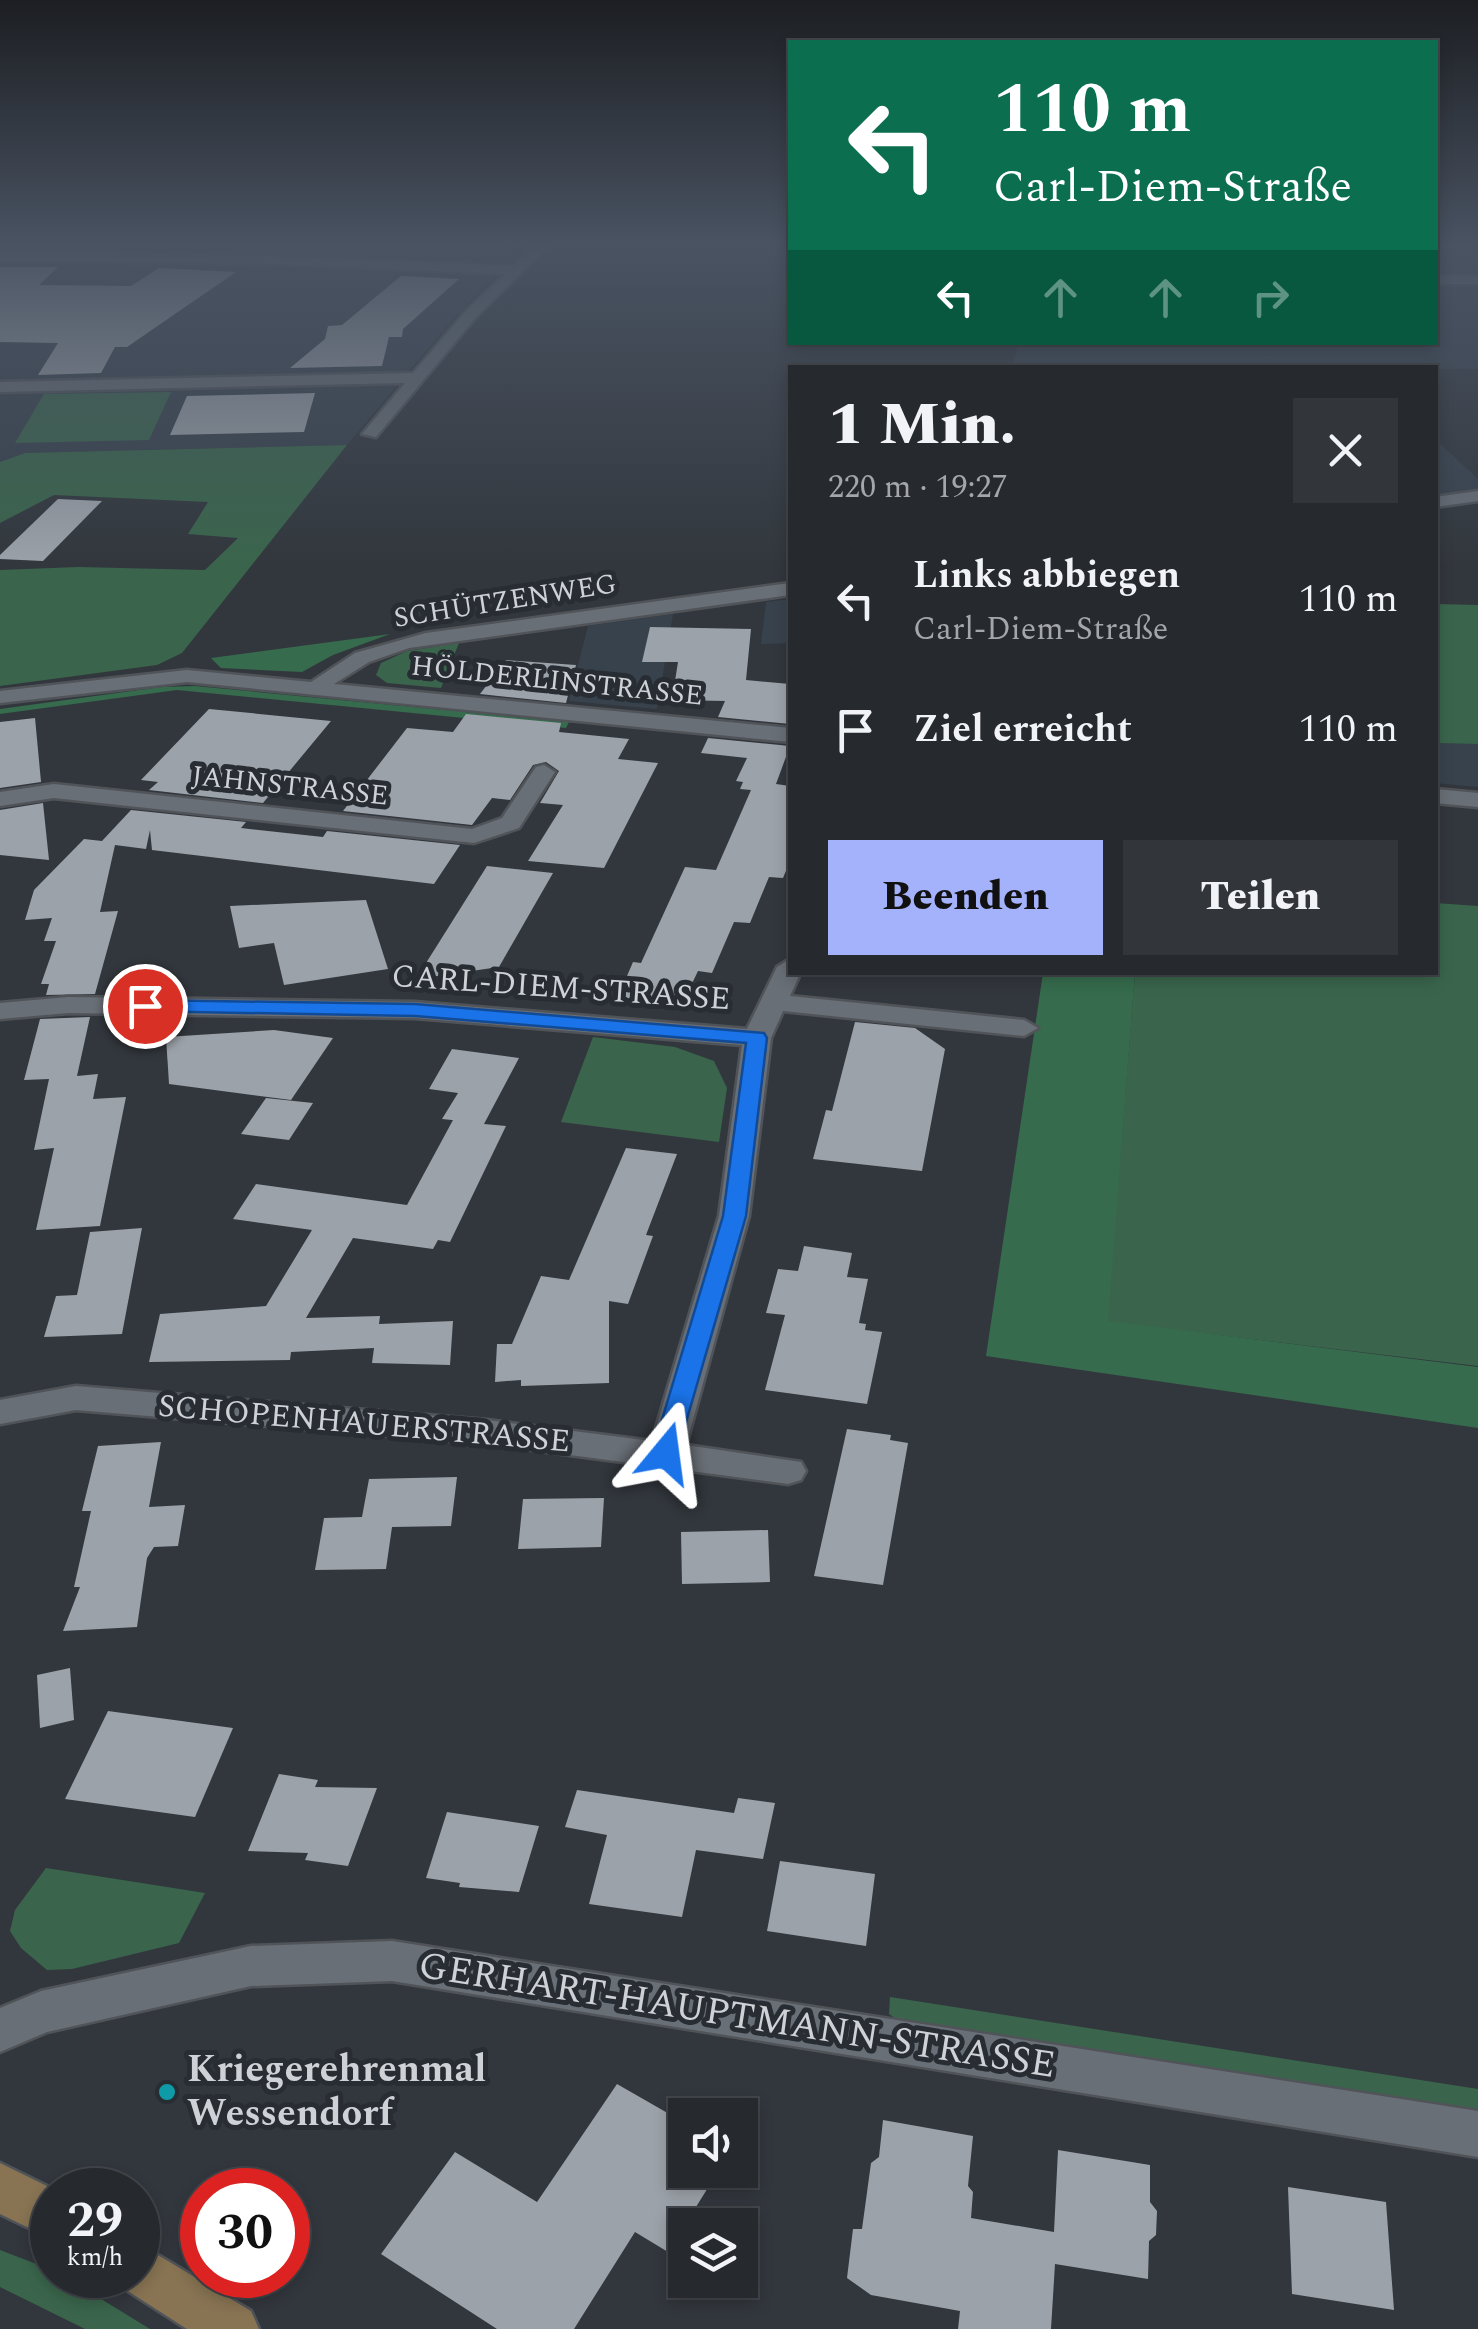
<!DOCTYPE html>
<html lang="de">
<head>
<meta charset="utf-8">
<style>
  :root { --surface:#26292e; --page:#32353a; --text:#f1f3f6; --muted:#a4a6aa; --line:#42454a; --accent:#a4b2fc }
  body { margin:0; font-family:Spectral,serif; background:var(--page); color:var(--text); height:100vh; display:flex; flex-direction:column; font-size:38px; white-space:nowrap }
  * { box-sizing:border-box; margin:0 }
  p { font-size:32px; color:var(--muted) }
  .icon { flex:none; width:55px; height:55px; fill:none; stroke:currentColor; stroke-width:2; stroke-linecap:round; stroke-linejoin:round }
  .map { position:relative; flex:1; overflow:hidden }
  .drawer { position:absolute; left:788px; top:365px; width:650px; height:610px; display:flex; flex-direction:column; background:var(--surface); border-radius:0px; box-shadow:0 5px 15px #0003,0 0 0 2px var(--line) }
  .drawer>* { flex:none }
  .top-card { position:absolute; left:788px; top:40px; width:650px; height:305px; border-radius:0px; box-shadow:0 5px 15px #0003,0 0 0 2px var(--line); background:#0b6e4f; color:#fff; overflow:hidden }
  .buttons { position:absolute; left:668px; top:2098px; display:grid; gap:20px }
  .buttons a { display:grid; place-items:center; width:90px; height:90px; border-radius:0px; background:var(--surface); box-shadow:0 5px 15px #0003,0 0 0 2px var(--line); font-size:50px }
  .speed { position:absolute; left:30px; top:2168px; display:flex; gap:20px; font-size:50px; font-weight:700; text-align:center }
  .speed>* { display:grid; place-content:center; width:130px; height:130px; border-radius:50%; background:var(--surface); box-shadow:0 5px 15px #0003,0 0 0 2px var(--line); line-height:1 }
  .speed small { font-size:25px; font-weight:400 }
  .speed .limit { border:15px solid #d22; background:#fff; color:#111 }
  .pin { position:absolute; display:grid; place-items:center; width:85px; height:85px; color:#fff; margin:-42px; border:5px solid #fff; border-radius:50%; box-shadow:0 2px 10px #0007 }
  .me { position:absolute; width:110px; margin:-55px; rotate:16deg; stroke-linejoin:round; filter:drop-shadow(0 0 8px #0008) }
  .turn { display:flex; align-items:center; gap:35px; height:210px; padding:0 40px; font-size:45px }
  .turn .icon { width:130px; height:130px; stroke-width:2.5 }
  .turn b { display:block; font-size:70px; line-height:85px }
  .lanes { display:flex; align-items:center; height:95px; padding:0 40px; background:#0003; justify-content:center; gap:50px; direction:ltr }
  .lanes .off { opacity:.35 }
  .round { display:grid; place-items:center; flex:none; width:105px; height:105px; border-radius:0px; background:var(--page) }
  .summary { display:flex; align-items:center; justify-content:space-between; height:170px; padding:0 40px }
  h1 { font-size:60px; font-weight:800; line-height:75px }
  .primary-button { display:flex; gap:20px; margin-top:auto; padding:20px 40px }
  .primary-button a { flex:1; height:115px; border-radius:0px; background:var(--accent); color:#111; font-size:40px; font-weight:800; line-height:115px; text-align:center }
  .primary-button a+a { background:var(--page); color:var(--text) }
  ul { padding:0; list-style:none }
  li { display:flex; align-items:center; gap:30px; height:130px; padding:0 40px }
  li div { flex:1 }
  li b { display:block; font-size:38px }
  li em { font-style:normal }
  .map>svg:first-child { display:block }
  .built { fill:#38424d }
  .green { fill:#3a654c }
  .forest { fill:#366b4d }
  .building { fill:#9ca2a9 }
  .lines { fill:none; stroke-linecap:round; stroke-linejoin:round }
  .street-casing { stroke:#505459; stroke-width:5 }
  .secondary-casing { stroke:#505459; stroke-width:5 }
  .street { fill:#696f76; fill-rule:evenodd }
  .secondary { fill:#887453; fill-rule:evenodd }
  .route { fill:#1a73e8; stroke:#114b97; stroke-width:2.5 }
  .culture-dot { fill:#0f9aa8; stroke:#282d33; stroke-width:4 }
  .labels { text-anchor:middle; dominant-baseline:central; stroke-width:10; stroke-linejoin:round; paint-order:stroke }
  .far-street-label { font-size:28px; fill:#ced1d5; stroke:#282d33 }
  .street-label { font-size:32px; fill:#ced1d5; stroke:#282d33 }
  .near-street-label { font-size:38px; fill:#ced1d5; stroke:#282d33 }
  .near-poi-label { font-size:38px; font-weight:bold; fill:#ced1d5; stroke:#282d33; text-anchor:start }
</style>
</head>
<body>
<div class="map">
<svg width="1478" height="2329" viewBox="0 0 1478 2329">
  <rect width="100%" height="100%" fill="#32373d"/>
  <!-- built -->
  <g class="built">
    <polygon points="0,242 526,242 454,318 347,445 25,453 0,462"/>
    <polygon points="1435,242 1478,242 1478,369 1011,368 1019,343 1435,342"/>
    <polygon points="1435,439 1478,479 1478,489 1435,495"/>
    <polygon points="790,599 790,643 761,644 766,602"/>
    <polygon points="673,614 657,709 569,701 588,626"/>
    <polygon points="1435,743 1478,744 1478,787 1435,783"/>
  </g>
  <!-- green -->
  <g class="green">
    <polygon points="171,392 149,440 15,443 44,394"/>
    <polygon points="347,445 182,653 157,665 0,686 0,570 78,567 205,570 238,538 188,534 208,502 54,495 0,523 0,462 25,453"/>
    <polygon points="1435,604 1478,605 1478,744 1435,743"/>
    <polygon points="459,643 441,688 387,683 376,675 381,663 407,651"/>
    <polygon points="1435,903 1478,906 1478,1366 1107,1322 1135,973 1435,972"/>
    <polygon points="593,1037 675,1047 714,1061 727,1088 719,1142 561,1122"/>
    <polygon points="46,1868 205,1893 179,1943 72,1969 47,1970 21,1948 10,1931 15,1910"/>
    <polygon points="890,1997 1478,2089 1478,2123 921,2036 889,2014"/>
    <polygon points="0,2250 52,2270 52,2275 62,2275 150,2329 85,2329 0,2287"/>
  </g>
  <!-- forest -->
  <g class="forest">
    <polygon points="390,634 333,655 302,672 221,668 211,658"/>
    <polygon points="195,686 569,722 566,728 177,690 0,714 0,709 161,687"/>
    <polygon points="1043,973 1135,973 1108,1321 1478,1367 1478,1428 986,1356"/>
  </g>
  <!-- building -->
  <g class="building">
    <polygon points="0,267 58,267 39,285 131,286 159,268 236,272 127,347 115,347 101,373 38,375 58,343 0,342"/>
    <polygon points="401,276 459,279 403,329 402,337 389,337 382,366 290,368 325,339 328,326 342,325"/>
    <polygon points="315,393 304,432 170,435 187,396"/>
    <polygon points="58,499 102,501 43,561 0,559 0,555"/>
    <polygon points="650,627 751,629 746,680 790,684 790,724 718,717 725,701 672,700 678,662 642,662"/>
    <polygon points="506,660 576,665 566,703 480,694"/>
    <polygon points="209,709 331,721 263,803 149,790 158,782 141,780"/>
    <polygon points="466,714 561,723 559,732 629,739 618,759 658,763 604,868 528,861 563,805 540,803 559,771 546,762 533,765 510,800 492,798 472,825 343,811 407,728 453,732"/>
    <polygon points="35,718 41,782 0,788 0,722"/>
    <polygon points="708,738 790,746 776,784 790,786 790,861 783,878 769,877 750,923 734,922 712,973 698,971 687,994 677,993 672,1004 618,997 633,962 641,963 685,867 716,870 751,790 740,789 743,782 736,781 747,758 701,753"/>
    <polygon points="43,803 49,860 0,855 0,810"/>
    <polygon points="131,810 246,822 241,828 323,837 327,831 460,845 434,884 152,850 150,830 146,849 115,845 100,912 118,911 95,994 46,995 49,984 41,984 56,941 44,941 52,918 25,920 34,890 84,839 102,841"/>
    <polygon points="487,866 553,873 499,967 416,979"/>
    <polygon points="366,900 388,969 284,985 274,943 239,948 230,906"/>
    <polygon points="90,1017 77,1076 98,1074 93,1099 126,1097 100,1226 36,1230 54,1148 34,1150 49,1079 24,1080 40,1019"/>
    <polygon points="855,1022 915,1028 945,1049 922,1171 813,1159 826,1110 832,1111"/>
    <polygon points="274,1030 333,1038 291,1100 169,1084 166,1037"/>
    <polygon points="452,1049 519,1058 484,1124 506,1126 450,1242 438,1240 433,1249 353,1238 306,1318 380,1316 379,1324 453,1321 450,1365 372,1363 374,1348 291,1352 290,1360 149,1362 160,1314 266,1306 312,1230 233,1219 256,1184 407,1205 453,1120 471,1122 442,1119 458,1093 429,1089"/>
    <polygon points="266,1098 313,1103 289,1140 241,1134"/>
    <polygon points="626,1148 677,1154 646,1235 653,1236 628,1304 609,1301 609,1383 521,1386 521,1380 495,1382 497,1344 512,1344 541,1276 569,1280"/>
    <polygon points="142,1228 122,1334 44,1337 56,1296 77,1295 90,1232"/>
    <polygon points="804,1246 852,1253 847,1277 868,1279 859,1323 866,1324 865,1330 882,1332 867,1404 765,1390 785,1315 766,1313 778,1269 798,1271"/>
    <polygon points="847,1429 891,1435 890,1440 908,1443 883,1585 814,1576"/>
    <polygon points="161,1442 149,1507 185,1505 178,1546 154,1547 147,1558 137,1627 63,1631 80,1587 74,1587 91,1511 82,1511 98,1446"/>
    <polygon points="457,1477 451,1526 392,1527 386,1569 315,1570 324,1518 362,1517 369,1479"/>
    <polygon points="604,1498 601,1547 518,1549 523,1499"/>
    <polygon points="768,1530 770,1582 682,1584 681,1532"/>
    <polygon points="70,1668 74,1720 40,1728 37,1675"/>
    <polygon points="108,1711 233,1728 195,1817 65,1799"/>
    <polygon points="279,1774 318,1780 315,1787 377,1788 348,1866 305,1860 308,1853 248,1851"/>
    <polygon points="577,1790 734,1813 738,1798 775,1803 763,1859 696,1850 682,1917 589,1904 607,1835 565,1827"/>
    <polygon points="447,1812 539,1826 519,1892 459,1887 460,1883 426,1878"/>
    <polygon points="780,1861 875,1874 866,1946 767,1931"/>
    <polygon points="617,2084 685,2123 685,2170 719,2170 668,2252 635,2232 574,2329 497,2329 381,2254 455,2152 537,2202"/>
    <polygon points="883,2120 973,2136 968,2186 973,2192 971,2218 1054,2232 1058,2150 1150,2165 1150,2202 1157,2211 1156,2235 1149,2241 1148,2279 1055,2264 1051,2329 958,2329 960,2311 871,2295 847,2278 853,2229 862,2229 871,2163 879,2157"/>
    <polygon points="1288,2187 1386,2202 1394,2310 1292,2294"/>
  </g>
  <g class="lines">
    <defs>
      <g id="street">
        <polygon points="538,242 552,242 476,317 376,437 362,434 405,383 0,392 0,382 413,373 466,311 505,274 271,264 0,261 0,253 271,256 514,266"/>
        <rect x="1435" y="276" width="43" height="8"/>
        <polygon points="1478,491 1478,501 1435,507 1435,497"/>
        <polygon points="790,583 790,595 409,648 369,662 334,684 790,728 790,742 187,682 0,703 0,691 187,670 311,682 355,653 426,633"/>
        <polygon points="544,765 555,772 519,828 474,843 54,798 0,806 0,792 54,784 472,829 502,818 536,767"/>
        <polygon points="1435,789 1478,793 1478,807 1435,803"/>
        <polygon points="790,959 790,972 801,972 790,996 1024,1020 1038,1028 1024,1036 783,1011 771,1038 749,1216 686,1445 801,1462 806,1471 801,1480 788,1484 487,1444 76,1410 0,1424 0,1400 76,1386 487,1420 652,1441 719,1216 742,1045 415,1018 68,1013 0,1019 0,1003 68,997 415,1002 747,1029 777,967"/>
        <polygon points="392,1941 1478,2111 1478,2157 392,1981 251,1986 47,2032 0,2052 0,2008 41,1991 251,1946"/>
      </g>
      <g id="secondary">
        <polygon points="0,2163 55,2190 52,2239 0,2214"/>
        <polygon points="138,2243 251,2311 259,2329 187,2329 120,2286 116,2275 138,2275"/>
      </g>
    </defs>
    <!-- street casing -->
    <use href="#street" class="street-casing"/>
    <!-- secondary casing -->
    <use href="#secondary" class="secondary-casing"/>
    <!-- street -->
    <use href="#street" class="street"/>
    <!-- secondary -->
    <use href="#secondary" class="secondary"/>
  </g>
  <!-- sky -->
  <linearGradient id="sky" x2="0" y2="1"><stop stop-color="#1c1e22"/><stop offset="0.43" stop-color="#495362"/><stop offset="1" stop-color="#495362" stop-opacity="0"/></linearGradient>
  <rect width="1478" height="568" fill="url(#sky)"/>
  <!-- route -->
  <polygon class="route" points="145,1000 415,1004 764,1033 767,1038 746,1216 675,1460 656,1460 652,1453 723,1216 746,1043 415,1016 138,1011 135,1006"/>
  <!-- markers -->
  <circle class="culture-dot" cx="167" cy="2092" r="10"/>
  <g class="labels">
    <!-- far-street labels -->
    <g class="far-street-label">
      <text transform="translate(505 601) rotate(-9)">SCHÜTZENWEG</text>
      <text transform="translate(557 681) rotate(6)">HÖLDERLINSTRASSE</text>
      <text transform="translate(290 786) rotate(6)">JAHNSTRASSE</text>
    </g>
    <!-- street labels -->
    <g class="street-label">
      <text transform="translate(561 988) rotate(4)">CARL-DIEM-STRASSE</text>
      <text transform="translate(364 1424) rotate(5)">SCHOPENHAUERSTRASSE</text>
    </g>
    <!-- near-street labels -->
    <g class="near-street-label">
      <text transform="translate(737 2016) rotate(9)">GERHART-HAUPTMANN-STRASSE</text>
    </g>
    <!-- near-poi labels -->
    <g class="near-poi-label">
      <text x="187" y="2070">Kriegerehrenmal<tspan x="187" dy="44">Wessendorf</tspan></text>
    </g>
  </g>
</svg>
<div class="buttons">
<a><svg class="icon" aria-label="sound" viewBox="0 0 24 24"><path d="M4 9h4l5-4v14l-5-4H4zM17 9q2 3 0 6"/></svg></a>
<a><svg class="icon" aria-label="layers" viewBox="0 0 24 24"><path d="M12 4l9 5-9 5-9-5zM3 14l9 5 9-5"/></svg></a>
</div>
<div class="speed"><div>29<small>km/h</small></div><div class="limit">30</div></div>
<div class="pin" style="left:145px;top:1006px;background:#d93025"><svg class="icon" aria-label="arrive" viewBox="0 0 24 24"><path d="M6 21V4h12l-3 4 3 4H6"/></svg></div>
<svg class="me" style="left:666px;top:1453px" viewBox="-20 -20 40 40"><path d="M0-17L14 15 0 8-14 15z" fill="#1a73e8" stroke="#fff" stroke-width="4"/></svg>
<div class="top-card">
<div class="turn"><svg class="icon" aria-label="left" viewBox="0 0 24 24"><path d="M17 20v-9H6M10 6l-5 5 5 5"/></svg><div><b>110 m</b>Carl-Diem-Straße</div></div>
<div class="lanes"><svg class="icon" aria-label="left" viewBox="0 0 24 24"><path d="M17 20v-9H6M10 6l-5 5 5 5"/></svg><svg class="icon off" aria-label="ahead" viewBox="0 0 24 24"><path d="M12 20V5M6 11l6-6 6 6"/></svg><svg class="icon off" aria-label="ahead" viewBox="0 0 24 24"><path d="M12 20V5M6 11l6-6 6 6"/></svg><svg class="icon off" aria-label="right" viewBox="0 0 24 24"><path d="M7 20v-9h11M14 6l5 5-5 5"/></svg></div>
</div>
<section class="drawer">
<div class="summary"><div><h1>1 Min.</h1><p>220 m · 19:27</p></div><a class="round"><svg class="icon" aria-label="close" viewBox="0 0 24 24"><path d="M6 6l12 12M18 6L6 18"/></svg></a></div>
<ul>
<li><svg class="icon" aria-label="left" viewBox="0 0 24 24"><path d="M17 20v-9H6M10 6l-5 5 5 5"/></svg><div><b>Links abbiegen</b><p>Carl-Diem-Straße</p></div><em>110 m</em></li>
<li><svg class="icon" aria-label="arrive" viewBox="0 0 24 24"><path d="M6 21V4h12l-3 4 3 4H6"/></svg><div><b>Ziel erreicht</b></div><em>110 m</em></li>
</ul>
<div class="primary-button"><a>Beenden</a><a>Teilen</a></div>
</section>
</div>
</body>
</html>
